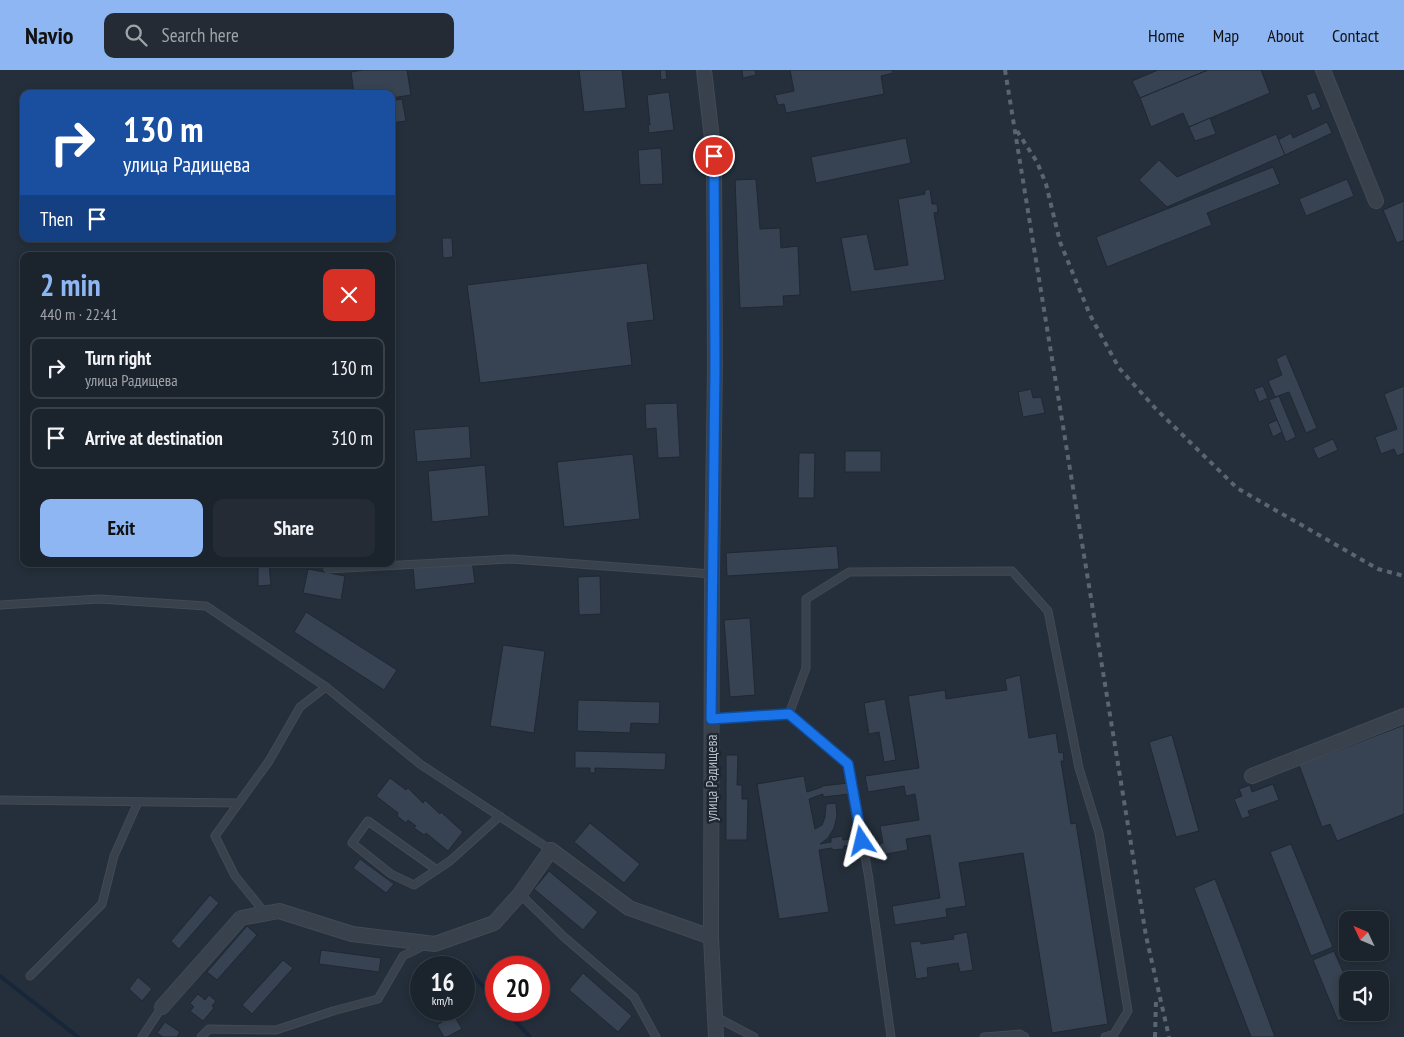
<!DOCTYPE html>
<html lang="en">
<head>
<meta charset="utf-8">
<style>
  :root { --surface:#1b232c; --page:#242b34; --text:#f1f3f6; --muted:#a0a4a9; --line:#394048; --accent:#8db6f3 }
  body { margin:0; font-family:"PT Sans Narrow",sans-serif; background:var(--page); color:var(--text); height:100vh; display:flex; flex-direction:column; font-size:19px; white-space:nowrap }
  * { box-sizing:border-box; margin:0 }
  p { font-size:16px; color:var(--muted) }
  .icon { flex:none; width:28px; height:28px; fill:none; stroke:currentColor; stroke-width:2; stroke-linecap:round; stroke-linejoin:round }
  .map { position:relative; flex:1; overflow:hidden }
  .side { position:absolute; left:20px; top:182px; width:375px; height:315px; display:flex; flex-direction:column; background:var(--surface); border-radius:10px; box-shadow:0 2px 8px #0003,0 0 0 1px var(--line) }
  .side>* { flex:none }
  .banner { position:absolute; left:20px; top:20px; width:375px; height:152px; border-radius:10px; box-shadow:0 2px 8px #0003,0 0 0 1px var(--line); background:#1a4fa0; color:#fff; overflow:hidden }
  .needle { width:32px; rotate:314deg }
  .tools { position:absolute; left:1339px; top:841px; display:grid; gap:10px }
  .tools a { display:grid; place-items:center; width:50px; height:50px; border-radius:10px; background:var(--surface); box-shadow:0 2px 8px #0003,0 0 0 1px var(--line); font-size:25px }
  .speed { position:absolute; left:410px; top:886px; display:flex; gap:10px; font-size:25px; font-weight:700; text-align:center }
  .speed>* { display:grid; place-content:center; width:65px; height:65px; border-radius:50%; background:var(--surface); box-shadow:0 2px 8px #0003,0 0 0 1px var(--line); line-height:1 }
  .speed small { font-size:12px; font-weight:400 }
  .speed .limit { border:8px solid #d22; background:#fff; color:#111 }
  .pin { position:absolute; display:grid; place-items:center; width:42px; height:42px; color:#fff; margin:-21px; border:2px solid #fff; border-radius:50%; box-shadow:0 1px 5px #0007 }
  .me { position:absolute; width:55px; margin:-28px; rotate:350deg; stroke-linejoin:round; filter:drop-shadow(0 0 4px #0008) }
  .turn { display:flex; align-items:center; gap:18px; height:105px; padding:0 20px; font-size:22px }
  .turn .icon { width:65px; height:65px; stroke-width:2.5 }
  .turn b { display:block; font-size:35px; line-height:42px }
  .then { display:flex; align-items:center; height:48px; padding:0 20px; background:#0003; gap:10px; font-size:19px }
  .round { display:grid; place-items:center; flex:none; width:52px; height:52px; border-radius:10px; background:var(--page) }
  .summary { display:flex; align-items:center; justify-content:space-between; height:85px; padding:0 20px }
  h1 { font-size:30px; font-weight:800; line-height:38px; color:var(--accent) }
  .primary-button { display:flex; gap:10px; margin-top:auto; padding:10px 20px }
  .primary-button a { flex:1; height:58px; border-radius:10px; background:var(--accent); color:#111; font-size:20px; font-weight:800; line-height:58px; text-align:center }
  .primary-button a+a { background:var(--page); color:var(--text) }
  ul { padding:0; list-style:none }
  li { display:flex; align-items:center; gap:15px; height:62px; margin:0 10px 8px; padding:0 10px; border:2px solid var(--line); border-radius:10px }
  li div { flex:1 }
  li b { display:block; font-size:19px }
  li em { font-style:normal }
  header { display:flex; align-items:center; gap:30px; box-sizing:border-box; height:70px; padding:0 25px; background:var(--accent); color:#111 }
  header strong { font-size:24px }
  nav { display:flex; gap:28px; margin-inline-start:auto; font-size:18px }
  .search { width:350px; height:45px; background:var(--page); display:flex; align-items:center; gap:12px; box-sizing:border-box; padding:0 18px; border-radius:10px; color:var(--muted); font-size:19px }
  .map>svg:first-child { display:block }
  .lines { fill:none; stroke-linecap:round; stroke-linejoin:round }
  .stream { stroke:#182639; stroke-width:4 }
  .building { fill:#374352; stroke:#1f2833 }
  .service-casing { stroke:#414a55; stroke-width:9 }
  .minor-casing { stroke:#414a55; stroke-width:16 }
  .service { stroke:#38414c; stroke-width:7 }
  .minor { stroke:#38414c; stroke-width:14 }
  .rail { stroke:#5a6572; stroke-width:4; stroke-dasharray:5 5; stroke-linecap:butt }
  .route-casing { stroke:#114b97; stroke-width:12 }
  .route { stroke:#1a73e8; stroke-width:9 }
  .labels { text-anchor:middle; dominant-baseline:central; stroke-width:5; stroke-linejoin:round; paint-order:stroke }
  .street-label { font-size:15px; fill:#b4bbc7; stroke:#1d2631 }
</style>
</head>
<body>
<header>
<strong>Navio</strong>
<div class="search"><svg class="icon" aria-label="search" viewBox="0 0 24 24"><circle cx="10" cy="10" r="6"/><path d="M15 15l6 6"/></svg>Search here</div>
<nav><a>Home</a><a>Map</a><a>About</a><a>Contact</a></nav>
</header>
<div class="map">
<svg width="1404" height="967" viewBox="0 0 1404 967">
  <rect width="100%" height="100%" fill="#242f3b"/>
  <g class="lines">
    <!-- stream -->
    <g class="stream">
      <polyline points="464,896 496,930"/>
      <polyline points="0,906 78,967"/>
      <polyline points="505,940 530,967"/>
    </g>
  </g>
  <!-- building -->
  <g class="building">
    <polygon points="363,0 407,0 411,25 391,28 391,24 354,24 351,2"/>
    <polygon points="579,0 622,0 626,38 584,42"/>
    <polygon points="660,0 666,0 667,9 661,10"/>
    <polygon points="742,0 755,0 756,5 743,8"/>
    <polygon points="790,0 892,0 893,3 881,6 884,24 786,43 784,34 778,35 775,25 794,21"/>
    <polygon points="1158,0 1208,0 1140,28 1132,11"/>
    <polygon points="1208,0 1261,0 1270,23 1189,57 1183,43 1151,57 1140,28"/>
    <polygon points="669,22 674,60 649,63 648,55 650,55 647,25"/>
    <polygon points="1315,22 1321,37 1312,41 1306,25"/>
    <polygon points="402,29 406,51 391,53 391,31"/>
    <polygon points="1210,48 1216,64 1195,71 1189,57"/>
    <polygon points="1327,52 1332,63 1285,85 1278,70 1291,63 1293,68"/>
    <polygon points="1276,64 1285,85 1167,137 1139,110 1159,90 1177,107"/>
    <polygon points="906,68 911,93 816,113 811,87"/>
    <polygon points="661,78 663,114 640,115 638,80"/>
    <polygon points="1273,97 1280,114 1207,143 1212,155 1107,197 1096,167"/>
    <polygon points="756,109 760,159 780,158 781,178 798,176 800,225 783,226 784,236 740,238 735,110"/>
    <polygon points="1347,109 1354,126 1306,146 1299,129"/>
    <polygon points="930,119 932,134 937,134 938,142 934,143 945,210 851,222 841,168 867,164 875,200 908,195 898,129 925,124 925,120"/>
    <polygon points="1404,131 1404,170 1397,173 1383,140"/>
    <polygon points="442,168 452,168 453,187 443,188"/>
    <polygon points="647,193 654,250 627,253 632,295 480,313 467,215"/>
    <polygon points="1286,284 1317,358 1306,363 1289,322 1275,327 1268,311 1282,305 1276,289"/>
    <polygon points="1263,316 1268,328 1259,332 1254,319"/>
    <polygon points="1404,316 1404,383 1397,386 1394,379 1381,384 1375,367 1397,359 1384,324"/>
    <polygon points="1031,319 1033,328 1041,327 1045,343 1023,347 1018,322"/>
    <polygon points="1279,326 1296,367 1286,372 1269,330"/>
    <polygon points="677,333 680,387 658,388 656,358 646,359 645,334"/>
    <polygon points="1277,350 1282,362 1273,367 1268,354"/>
    <polygon points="469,356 471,388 417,392 414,360"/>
    <polygon points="1333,369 1338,380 1318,389 1313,378"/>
    <rect x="845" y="381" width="36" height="21"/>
    <polygon points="799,383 815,383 814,428 798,428"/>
    <polygon points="633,384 640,449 564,457 557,392"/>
    <polygon points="485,395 489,446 432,452 428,401"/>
    <polygon points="837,476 839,499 727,506 726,483"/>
    <polygon points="472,490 475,513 415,520 413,497"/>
    <polygon points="258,494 269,494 271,515 258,516"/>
    <polygon points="308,499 345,506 341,530 303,523"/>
    <polygon points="600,506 601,544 579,545 578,507"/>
    <polygon points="306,542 397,600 384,620 294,562"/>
    <polygon points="750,548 755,625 730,627 724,550"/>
    <polygon points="503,575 545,581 534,663 490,656"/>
    <polygon points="1020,605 1029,668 1056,663 1059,683 1063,682 1064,691 1061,691 1071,754 1076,753 1108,954 1052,963 1023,783 959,793 966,836 946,839 947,847 895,855 892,836 940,828 930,765 906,769 908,780 881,785 879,774 883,773 880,756 919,750 915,724 906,726 904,716 868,722 865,706 919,698 908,626 945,620 946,629 1007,620 1005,609"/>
    <polygon points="885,629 896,690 884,692 879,662 869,664 864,633"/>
    <polygon points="578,630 660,632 659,654 631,653 630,663 577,661"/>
    <polygon points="1404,655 1404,744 1337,771 1330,754 1322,757 1299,695"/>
    <polygon points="1172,665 1199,761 1176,767 1149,672"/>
    <polygon points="575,681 666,683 665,700 595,698 595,703 590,703 590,698 575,698"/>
    <polygon points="726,685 738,685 737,715 742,715 742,729 748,729 747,770 726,770"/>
    <polygon points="804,706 807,722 822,717 822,716 848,713 849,724 823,727 823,724 809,729 815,759 822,755 825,747 826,734 836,733 837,746 834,758 828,768 820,774 831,772 831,768 842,766 843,770 860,768 861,774 844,776 844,779 832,780 832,778 819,780 829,842 779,849 757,714"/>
    <polygon points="390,708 406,720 408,718 423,733 425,730 440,744 441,742 463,762 448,781 426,763 424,765 414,758 416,756 408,750 406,753 397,746 398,743 376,726"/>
    <polygon points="1273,714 1279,730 1248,741 1250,746 1242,749 1234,729 1242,726 1239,719 1250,715 1252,722"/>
    <polygon points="590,753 640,794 624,813 574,772"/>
    <polygon points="1291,774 1333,877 1311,886 1270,782"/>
    <polygon points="360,789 394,814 386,823 353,798"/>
    <polygon points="549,801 598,842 583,860 534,819"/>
    <polygon points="1215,809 1240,873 1275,967 1251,967 1194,818"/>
    <polygon points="210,825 219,833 179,879 171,871"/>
    <polygon points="247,856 257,865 217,910 207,902"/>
    <polygon points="967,862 973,900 960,902 958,893 927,898 928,907 916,909 910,872 921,871 921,874 954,869 953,865"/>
    <polygon points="321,880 381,888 379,902 319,894"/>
    <polygon points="1334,881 1348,913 1348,942 1359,942 1338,951 1313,890"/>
    <polygon points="283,890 293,898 252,944 242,935"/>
    <polygon points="583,903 632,946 618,962 569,920"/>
    <polygon points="138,907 152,919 142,931 129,919"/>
    <polygon points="198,924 205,930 209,925 216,931 212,936 214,938 203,951 190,941 194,937 190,933"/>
    <polygon points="454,945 462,959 447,967 444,967 437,955"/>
    <polygon points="165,952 180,962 177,967 163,967 157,963"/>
  </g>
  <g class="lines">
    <defs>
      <g id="service">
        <polyline points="328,499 512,489 712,504"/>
        <polyline points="0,535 99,529 206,536 326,617 420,694 551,780"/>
        <polyline points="789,644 849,694 869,809 891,967"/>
        <polyline points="711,649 789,644 806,598 806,529 849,502 1012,501 1048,541 1079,698 1099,763 1128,941 1114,964 1105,967"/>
        <polyline points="0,730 238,733"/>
        <polyline points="437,800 368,751 352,773 391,804 414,815 450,791 500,746"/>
        <polyline points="520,824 564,867 634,927 656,967"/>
        <polyline points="265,843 235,806 215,766 269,691 300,637 326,617"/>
        <polyline points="30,906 102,834 114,786 138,732"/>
        <polyline points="714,946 754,967"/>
        <polyline points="142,967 162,937"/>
        <polyline points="201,967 209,959 276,960 333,941 378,929 403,886 425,875"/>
        <polyline points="984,967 1020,964 1025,967"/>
      </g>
      <g id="minor">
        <polyline points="704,0 714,86 715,297 712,504 711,867 716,967"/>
        <polyline points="1323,0 1376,131"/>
        <polyline points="1252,706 1404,646"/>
        <polyline points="162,937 241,848 279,841 352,864 435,874 494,853 520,824 551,780 629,838 711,867"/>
      </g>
    </defs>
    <!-- service casing -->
    <use href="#service" class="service-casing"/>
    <!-- minor casing -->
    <use href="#minor" class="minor-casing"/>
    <!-- service -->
    <use href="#service" class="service"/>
    <!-- minor -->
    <use href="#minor" class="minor"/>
    <!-- rail -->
    <g class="rail">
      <polyline points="1005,0 1146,866 1169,967"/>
      <polyline points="1017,61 1037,92 1046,114 1060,172 1090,245 1119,298 1156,339 1237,418 1378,499 1404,506"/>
      <polyline points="1155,967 1156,930"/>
    </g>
  </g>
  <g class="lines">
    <defs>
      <polyline id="route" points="714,86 715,297 711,649 789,644 848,694 862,771"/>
    </defs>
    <!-- route casing -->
    <use href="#route" class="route-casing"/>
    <!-- route -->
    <use href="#route" class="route"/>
  </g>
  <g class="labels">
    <!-- street labels -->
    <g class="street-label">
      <text transform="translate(711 708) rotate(-90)">улица Радищева</text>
    </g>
  </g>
</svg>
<div class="tools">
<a><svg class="needle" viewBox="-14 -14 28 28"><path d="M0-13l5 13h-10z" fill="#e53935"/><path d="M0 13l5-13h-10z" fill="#a0a4a9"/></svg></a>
<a><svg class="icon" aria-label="sound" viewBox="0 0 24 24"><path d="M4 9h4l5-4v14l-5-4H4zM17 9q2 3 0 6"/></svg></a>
</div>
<div class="speed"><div>16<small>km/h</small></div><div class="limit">20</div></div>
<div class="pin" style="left:714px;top:86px;background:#d93025"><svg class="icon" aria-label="arrive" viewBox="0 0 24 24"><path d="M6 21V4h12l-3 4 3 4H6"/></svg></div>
<svg class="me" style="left:862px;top:771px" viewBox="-20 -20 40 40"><path d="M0-17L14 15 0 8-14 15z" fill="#1a73e8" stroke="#fff" stroke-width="4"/></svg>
<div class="banner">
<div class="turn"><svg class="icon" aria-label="right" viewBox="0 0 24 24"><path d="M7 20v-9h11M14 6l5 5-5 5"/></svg><div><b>130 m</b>улица Радищева</div></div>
<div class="then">Then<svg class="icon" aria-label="arrive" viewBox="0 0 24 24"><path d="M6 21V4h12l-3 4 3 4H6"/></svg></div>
</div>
<section class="side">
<div class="summary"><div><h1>2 min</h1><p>440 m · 22:41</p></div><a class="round" style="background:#d93025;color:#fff"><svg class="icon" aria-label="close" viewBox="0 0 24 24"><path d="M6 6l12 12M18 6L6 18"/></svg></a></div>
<ul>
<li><svg class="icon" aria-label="right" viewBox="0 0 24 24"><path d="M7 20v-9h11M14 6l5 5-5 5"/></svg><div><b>Turn right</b><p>улица Радищева</p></div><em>130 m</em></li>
<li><svg class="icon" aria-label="arrive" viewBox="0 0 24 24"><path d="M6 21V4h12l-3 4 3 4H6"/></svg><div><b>Arrive at destination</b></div><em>310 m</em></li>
</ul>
<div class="primary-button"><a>Exit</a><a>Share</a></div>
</section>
</div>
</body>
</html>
